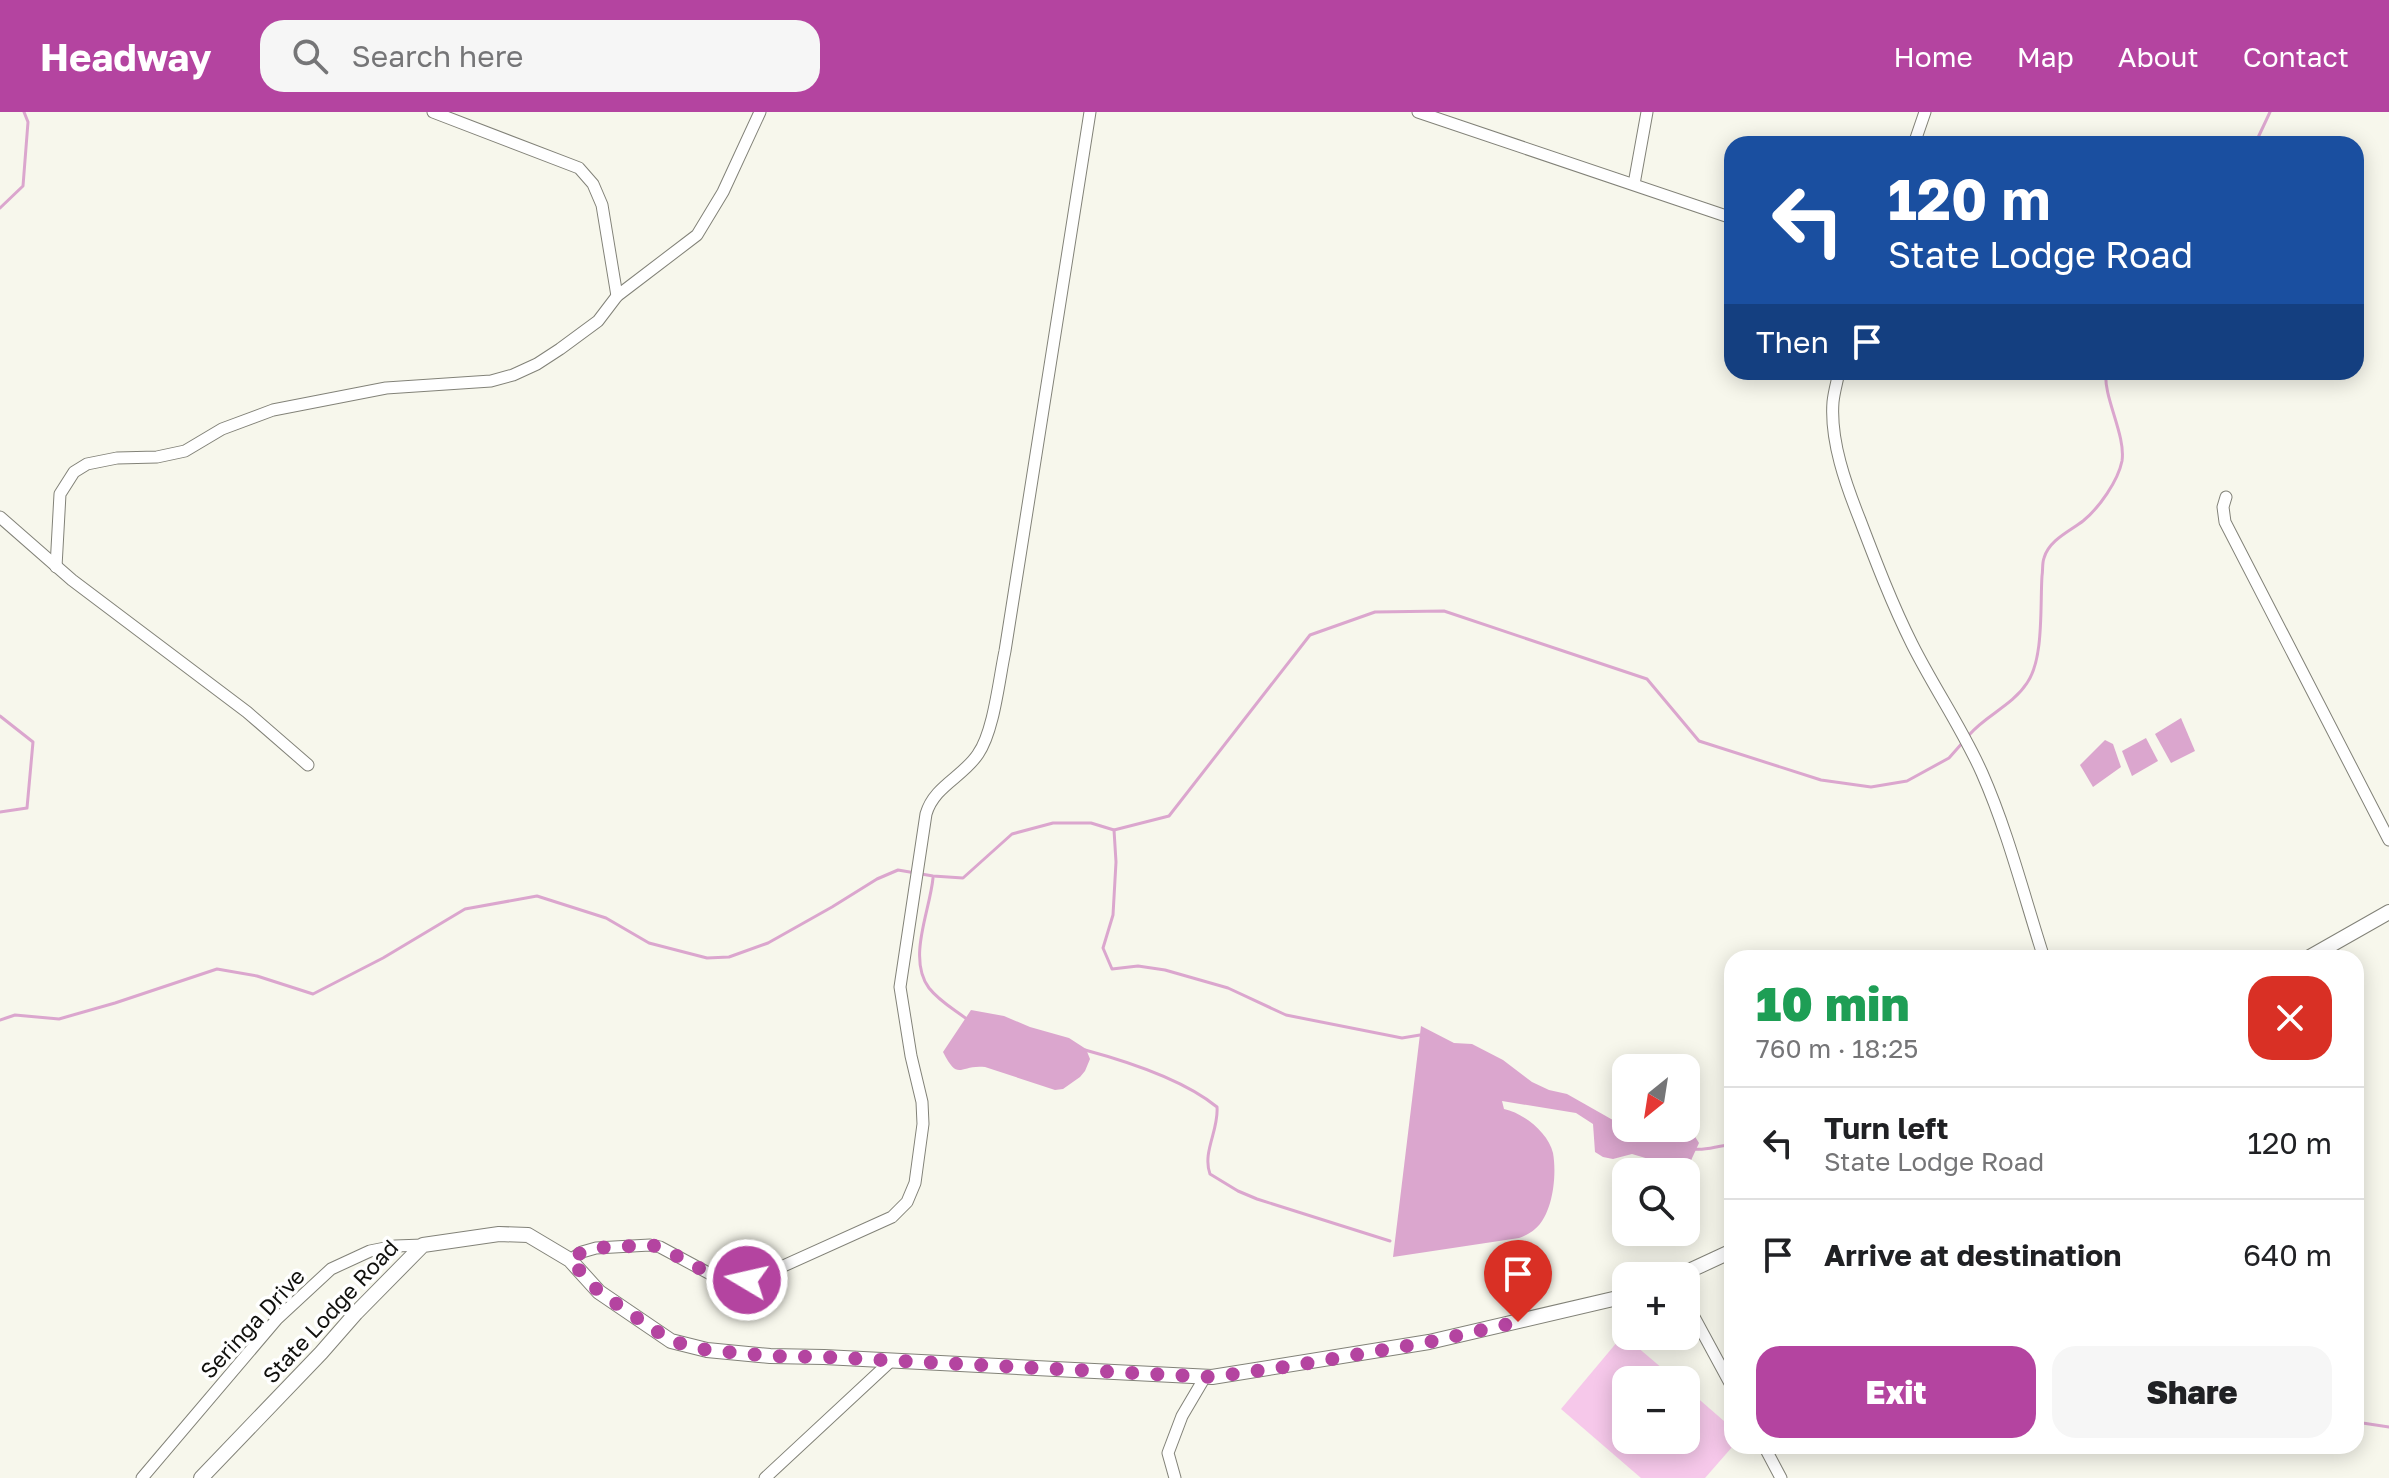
<!DOCTYPE html>
<html lang="en">
<head>
<meta charset="utf-8">
<style>
  :root { --surface:#fff; --page:#f6f6f6; --text:#202124; --muted:#757577; --line:#e0e0e0; --accent:#b444a0 }
  body { margin:0; font-family:"Golos Text",sans-serif; background:var(--page); color:var(--text); height:100vh; display:flex; flex-direction:column; font-size:30px; white-space:nowrap }
  * { box-sizing:border-box; margin:0 }
  p { font-size:26px; color:var(--muted) }
  .icon { flex:none; width:44px; height:44px; fill:none; stroke:currentColor; stroke-width:2; stroke-linecap:round; stroke-linejoin:round }
  .map { position:relative; flex:1; overflow:hidden }
  .sheet { position:absolute; left:1724px; top:838px; width:640px; height:504px; display:flex; flex-direction:column; background:var(--surface); border-radius:24px; box-shadow:0 4px 20px #0003 }
  .sheet>* { flex:none }
  .hud { position:absolute; left:1724px; top:24px; width:640px; height:244px; border-radius:24px; box-shadow:0 4px 20px #0003; background:#1a4fa0; color:#fff; overflow:hidden }
  .needle { width:52px; rotate:210deg }
  .controls { position:absolute; left:1612px; top:942px; display:grid; gap:16px }
  .controls a { display:grid; place-items:center; width:88px; height:88px; border-radius:16px; background:var(--surface); box-shadow:0 4px 20px #0003; font-size:40px }
  .pin { position:absolute; display:grid; place-items:center; width:68px; height:68px; color:#fff; margin:-82px -34px; border-radius:50% 50% 50% 0; rotate:-45deg; box-shadow:0 0 8px #0007 }
  .pin .icon { rotate:45deg }
  .me { position:absolute; width:88px; margin:-44px; rotate:279deg; stroke-linejoin:round; filter:drop-shadow(0 0 6px #0008) }
  .turn { display:flex; align-items:center; gap:28px; height:168px; padding:0 32px; font-size:36px }
  .turn .icon { width:104px; height:104px; stroke-width:2.5 }
  .turn b { display:block; font-size:56px; line-height:68px }
  .then { display:flex; align-items:center; height:76px; padding:0 32px; background:#0003; gap:16px; font-size:30px }
  .round { display:grid; place-items:center; flex:none; width:84px; height:84px; border-radius:24px; background:var(--page) }
  .head { display:flex; align-items:center; justify-content:space-between; height:136px; padding:0 32px }
  h1 { font-size:48px; font-weight:800; line-height:60px; color:#1e9e55 }
  .primary-button { display:flex; gap:16px; margin-top:auto; padding:16px 32px }
  .primary-button a { flex:1; height:92px; border-radius:24px; background:var(--accent); color:#fff; font-size:32px; font-weight:800; line-height:92px; text-align:center }
  .primary-button a+a { background:var(--page); color:var(--text) }
  ul { padding:0; list-style:none }
  li { display:flex; align-items:center; gap:24px; height:112px; padding:0 32px; border-top:2px solid var(--line) }
  li div { flex:1 }
  li b { display:block; font-size:30px }
  li em { font-style:normal }
  header { display:flex; align-items:center; gap:48px; box-sizing:border-box; height:112px; padding:0 40px; background:var(--accent); color:#fff }
  header strong { font-size:38px }
  nav { display:flex; gap:44px; margin-inline-start:auto; font-size:28px }
  .search { width:560px; height:72px; background:var(--page); display:flex; align-items:center; gap:20px; box-sizing:border-box; padding:0 28px; border-radius:24px; color:var(--muted); font-size:30px }
  .map>svg:first-child { display:block }
  .green { fill:#f6c8ea }
  .water { fill:#dba6ce }
  .lines { fill:none; stroke-linecap:round; stroke-linejoin:round }
  .stream { stroke:#dba6ce; stroke-width:3 }
  .minor-casing { stroke:#828278; stroke-width:13 }
  .tertiary-casing { stroke:#828278; stroke-width:16 }
  .minor { stroke:#fff; stroke-width:11 }
  .tertiary { stroke:#fff; stroke-width:14 }
  .route { stroke:#b444a0; stroke-width:14; stroke-dasharray:0 25.2 }
  .labels { text-anchor:middle; dominant-baseline:central; stroke-width:7; stroke-linejoin:round; paint-order:stroke }
  .street-label { font-size:22px; fill:#10100d; stroke:#fff }
</style>
</head>
<body>
<header>
<strong>Headway</strong>
<div class="search"><svg class="icon" aria-label="search" viewBox="0 0 24 24"><circle cx="10" cy="10" r="6"/><path d="M15 15l6 6"/></svg>Search here</div>
<nav><a>Home</a><a>Map</a><a>About</a><a>Contact</a></nav>
</header>
<div class="map">
<svg width="2389" height="1366" viewBox="0 0 2389 1366">
  <rect width="100%" height="100%" fill="#f7f7ec"/>
  <!-- green -->
  <polygon class="green" points="1623,1223 1676,1268 1626,1268 1626,1328 1686,1328 1686,1276 1732,1316 1733,1334 1705,1366 1641,1366 1561,1297"/>
  <!-- water -->
  <g class="water">
    <polygon points="2181,606 2195,639 2171,651 2155,622"/>
    <polygon points="2146,626 2158,649 2132,664 2122,639"/>
    <polygon points="2105,628 2113,632 2121,655 2093,675 2080,653"/>
    <path d="M971 898 1004 904 1030 915 1069 926 1086 937 1090 947 1085 959 1080 965 1063 977 1055 978 985 955C959 952 959 971 943 940Z"/>
    <path d="M1421 914 1454 931 1472 932 1503 948 1532 970 1549 978 1567 982 1634 1020 1668 1027 1694 1023 1699 1031 1688 1055 1669 1053 1632 1042 1613 1047 1603 1045 1595 1040 1593 1012 1576 1001 1502 989 1504 997C1523 1001 1548 1020 1553 1041 1557 1063 1553 1102 1535 1117 1531 1121 1524 1124 1519 1126L1393 1145Z"/>
  </g>
  <g class="lines">
    <!-- stream -->
    <g class="stream">
      <polyline points="2255,32 2270,0"/>
      <polyline points="0,96 23,74 28,10 24,0"/>
      <polyline points="0,604 33,630 27,696 0,700"/>
      <path d="M1969 623C1986 603 2012 594 2027 571 2044 547 2040 494 2042 464 2043 459 2042 451 2044 446 2049 428 2070 419 2083 409 2099 396 2118 369 2122 349 2126 323 2103 285 2106 260"/>
      <polyline points="1114,718 1169,704 1310,523 1375,500 1444,499 1647,567 1699,629 1821,668 1871,675 1907,669 1949,646 1964,629"/>
      <path d="M933 766C930 799 907 846 929 876 940 890 954 897 968 908"/>
      <polyline points="0,908 15,903 59,907 115,891 217,857 257,864 313,882 383,846 465,797 537,784 606,806 649,831 707,846 729,845 768,831 832,795 877,767 898,758 933,764 963,766 1012,722 1053,711 1091,711 1114,718 1116,750 1113,803 1103,836 1112,857 1138,854 1165,858 1228,876 1286,903 1402,926 1420,923"/>
      <path d="M1085 938C1126 949 1184 968 1217 995 1219 1018 1202 1040 1210 1062L1238 1079 1257 1087 1390 1129"/>
      <path d="M1693 1037C1707 1039 1718 1033 1732 1033"/>
      <polyline points="2356,1310 2389,1315"/>
    </g>
    <defs>
      <g id="minor">
        <polyline points="433,0 579,56 593,72 602,93 617,184"/>
        <polyline points="1418,0 1732,106"/>
        <polyline points="1914,32 1925,0"/>
        <polyline points="1634,72 1647,0"/>
        <path d="M1839 260C1837 270 1834 280 1833 290 1830 329 1846 373 1860 408 1876 450 1892 492 1912 532 1934 576 1962 616 1982 661 2008 720 2024 784 2044 846"/>
        <polyline points="2226,385 2223,395 2225,410 2389,728"/>
        <polyline points="0,405 72,468 247,600 308,653"/>
        <polyline points="56,455 60,382 74,360 87,352 117,346 157,345 185,339 222,317 273,298 386,276 491,269 513,263 537,252 560,237 598,209 617,184 697,123 723,80 760,0"/>
        <path d="M570 1148 582 1140 596 1136 650 1133 660 1135 714 1164 738 1168 759 1165 892 1105 907 1090 915 1071 923 1012 922 990 911 944 900 875 926 702C934 674 963 665 978 642 994 619 999 567 1005 539L1090 0"/>
        <polyline points="1686,1190 1732,1275"/>
        <polyline points="1764,1334 1781,1366"/>
        <polyline points="142,1366 277,1207 331,1157 370,1139 395,1134 423,1133"/>
        <polyline points="765,1366 892,1248"/>
        <polyline points="1175,1366 1168,1341 1182,1304 1205,1265"/>
      </g>
      <g id="tertiary">
        <polyline points="2308,846 2389,800"/>
        <polyline points="1678,1164 1732,1139"/>
        <polyline points="201,1366 321,1241 356,1201 423,1133 499,1122 528,1123 570,1148 599,1180 671,1229 707,1238 770,1244 824,1245 1212,1265 1429,1230 1626,1184"/>
      </g>
    </defs>
    <!-- minor casing -->
    <use href="#minor" class="minor-casing"/>
    <!-- tertiary casing -->
    <use href="#tertiary" class="tertiary-casing"/>
    <!-- minor -->
    <use href="#minor" class="minor"/>
    <!-- tertiary -->
    <use href="#tertiary" class="tertiary"/>
  </g>
  <g class="lines">
    <!-- route -->
    <polyline class="route" points="747,1168 727,1167 714,1164 660,1135 650,1133 596,1136 582,1140 570,1148 599,1180 671,1229 707,1238 770,1244 824,1245 1212,1265 1292,1254 1429,1230 1518,1210"/>
  </g>
  <g class="labels">
    <!-- street labels -->
    <g class="street-label">
      <text transform="translate(330 1199) rotate(-47)">State Lodge Road</text>
      <text transform="translate(252 1211) rotate(-47)">Seringa Drive</text>
    </g>
  </g>
</svg>
<div class="controls">
<a><svg class="needle" viewBox="-14 -14 28 28"><path d="M0-13l5 13h-10z" fill="#e53935"/><path d="M0 13l5-13h-10z" fill="#757577"/></svg></a>
<a><svg class="icon" aria-label="search" viewBox="0 0 24 24"><circle cx="10" cy="10" r="6"/><path d="M15 15l6 6"/></svg></a>
<a>+</a>
<a>−</a>
</div>
<div class="pin" style="left:1518px;top:1210px;background:#d93025"><svg class="icon" aria-label="arrive" viewBox="0 0 24 24"><path d="M6 21V4h12l-3 4 3 4H6"/></svg></div>
<svg class="me" style="left:747px;top:1168px" viewBox="-20 -20 40 40"><circle r="17" fill="#b444a0" stroke="#fff" stroke-width="3"/><path d="M0-11L8 9 0 5-8 9z" fill="#fff"/></svg>
<div class="hud">
<div class="turn"><svg class="icon" aria-label="left" viewBox="0 0 24 24"><path d="M17 20v-9H6M10 6l-5 5 5 5"/></svg><div><b>120 m</b>State Lodge Road</div></div>
<div class="then">Then<svg class="icon" aria-label="arrive" viewBox="0 0 24 24"><path d="M6 21V4h12l-3 4 3 4H6"/></svg></div>
</div>
<section class="sheet">
<div class="head"><div><h1>10 min</h1><p>760 m · 18:25</p></div><a class="round" style="background:#d93025;color:#fff"><svg class="icon" aria-label="close" viewBox="0 0 24 24"><path d="M6 6l12 12M18 6L6 18"/></svg></a></div>
<ul>
<li><svg class="icon" aria-label="left" viewBox="0 0 24 24"><path d="M17 20v-9H6M10 6l-5 5 5 5"/></svg><div><b>Turn left</b><p>State Lodge Road</p></div><em>120 m</em></li>
<li><svg class="icon" aria-label="arrive" viewBox="0 0 24 24"><path d="M6 21V4h12l-3 4 3 4H6"/></svg><div><b>Arrive at destination</b></div><em>640 m</em></li>
</ul>
<div class="primary-button"><a>Exit</a><a>Share</a></div>
</section>
</div>
</body>
</html>
